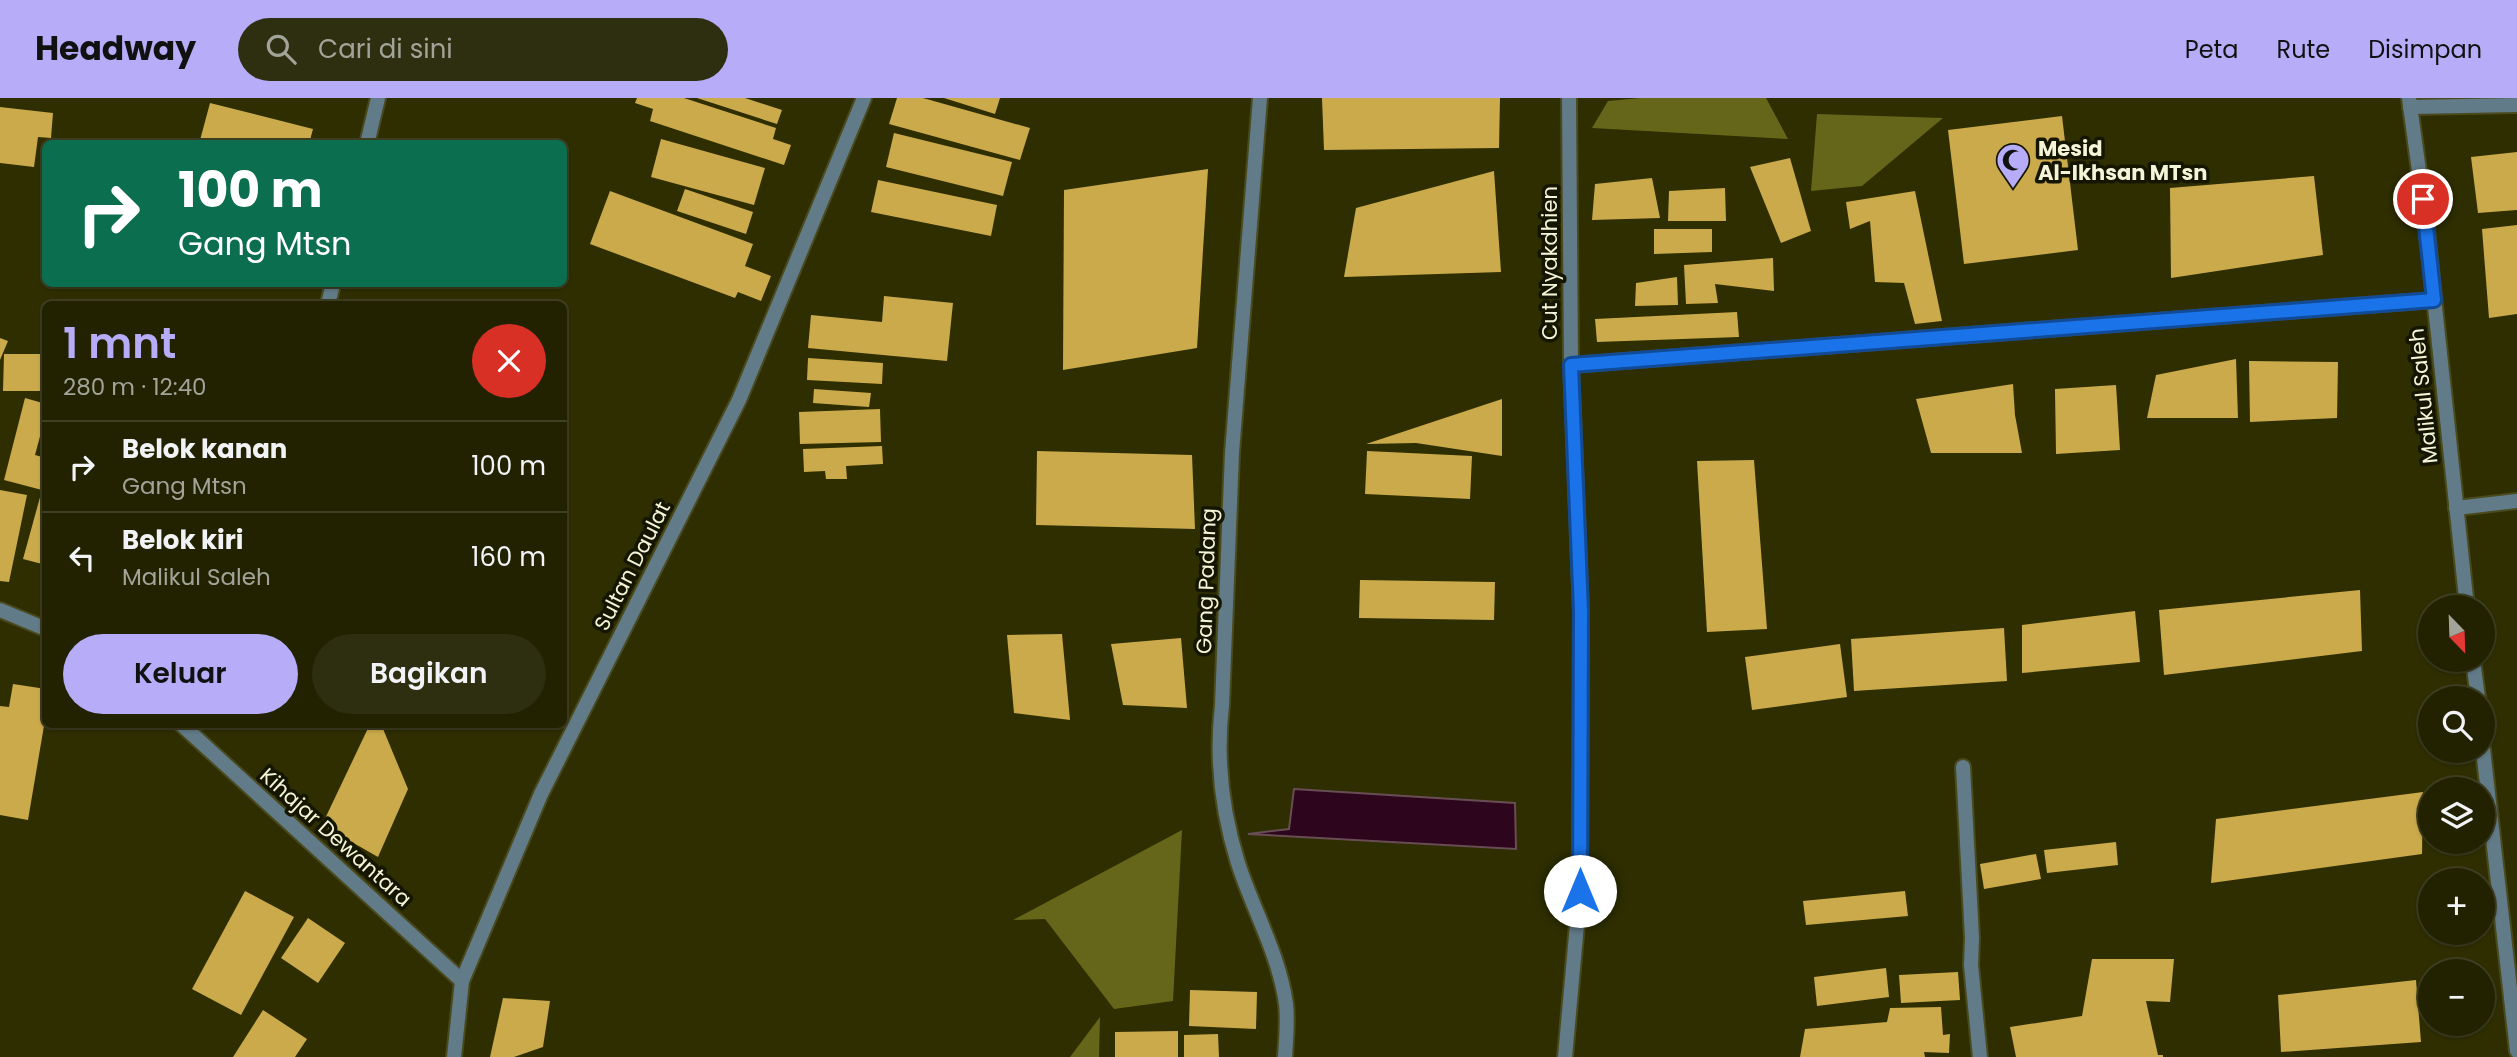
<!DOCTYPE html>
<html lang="id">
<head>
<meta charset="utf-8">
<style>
  :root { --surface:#222201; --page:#2e2f10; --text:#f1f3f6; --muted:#a2a499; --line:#3f3f23; --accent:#b6acf8 }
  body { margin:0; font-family:Poppins,sans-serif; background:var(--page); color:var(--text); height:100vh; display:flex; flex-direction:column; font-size:26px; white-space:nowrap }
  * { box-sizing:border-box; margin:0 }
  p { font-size:23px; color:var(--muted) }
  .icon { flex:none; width:38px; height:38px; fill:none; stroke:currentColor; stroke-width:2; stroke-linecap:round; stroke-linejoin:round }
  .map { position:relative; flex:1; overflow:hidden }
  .side { position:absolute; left:42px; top:203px; width:525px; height:427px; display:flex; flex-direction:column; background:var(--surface); border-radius:10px; box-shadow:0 2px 5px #0004,0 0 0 2px var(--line) }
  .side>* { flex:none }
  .top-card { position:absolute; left:42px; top:42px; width:525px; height:147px; border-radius:10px; box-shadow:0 2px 5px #0004,0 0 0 2px var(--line); background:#0b6e4f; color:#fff; overflow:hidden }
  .needle { width:46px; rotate:157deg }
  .controls { position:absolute; left:2418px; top:497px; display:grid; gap:14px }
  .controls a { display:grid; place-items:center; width:77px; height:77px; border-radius:50%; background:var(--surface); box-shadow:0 2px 5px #0004,0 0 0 2px var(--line); font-size:35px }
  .pin { position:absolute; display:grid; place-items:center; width:60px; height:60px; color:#fff; margin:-30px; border:4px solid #fff; border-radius:50%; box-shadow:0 2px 7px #0007 }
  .me { position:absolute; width:77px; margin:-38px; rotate:0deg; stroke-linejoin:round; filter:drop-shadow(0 0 5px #0008) }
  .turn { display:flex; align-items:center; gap:24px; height:147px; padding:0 21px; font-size:32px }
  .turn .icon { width:91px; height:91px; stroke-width:2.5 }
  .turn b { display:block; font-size:49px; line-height:60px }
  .round { display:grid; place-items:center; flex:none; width:74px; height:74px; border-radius:37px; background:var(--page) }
  .headline { display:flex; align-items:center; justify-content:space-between; height:119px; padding:0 21px }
  h1 { font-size:42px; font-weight:600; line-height:52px; color:var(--accent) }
  .button { display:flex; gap:14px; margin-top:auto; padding:14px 21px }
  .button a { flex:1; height:80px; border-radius:42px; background:var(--accent); color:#111; font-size:28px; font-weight:600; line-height:80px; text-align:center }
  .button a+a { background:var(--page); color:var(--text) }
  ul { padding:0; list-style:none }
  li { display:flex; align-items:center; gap:21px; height:91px; padding:0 21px; border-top:2px solid var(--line) }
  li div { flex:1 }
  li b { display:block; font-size:26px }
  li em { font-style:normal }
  header { display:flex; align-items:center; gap:42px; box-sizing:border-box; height:98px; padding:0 35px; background:var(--accent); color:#111 }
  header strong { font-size:33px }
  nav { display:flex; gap:38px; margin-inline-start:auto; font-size:24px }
  .search { width:490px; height:63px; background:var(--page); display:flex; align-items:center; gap:18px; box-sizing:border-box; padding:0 24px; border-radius:38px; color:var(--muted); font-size:26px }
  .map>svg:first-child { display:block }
  .forest { fill:#656619 }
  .water { fill:#2d051c; stroke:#694d54; stroke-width:2 }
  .building { fill:#cbaa4b }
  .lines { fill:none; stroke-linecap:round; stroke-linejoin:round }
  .minor-casing { stroke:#4a4a1f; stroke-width:18 }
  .minor { stroke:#627b88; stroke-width:14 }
  .route-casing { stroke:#114b97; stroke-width:18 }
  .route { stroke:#1a73e8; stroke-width:12 }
  .labels { text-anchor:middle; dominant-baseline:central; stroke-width:7; stroke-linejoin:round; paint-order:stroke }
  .poi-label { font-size:21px; font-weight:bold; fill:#f4f5d8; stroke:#151601; text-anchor:start }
  .street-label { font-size:21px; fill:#f4f5d8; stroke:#151601 }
</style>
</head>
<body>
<header>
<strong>Headway</strong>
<div class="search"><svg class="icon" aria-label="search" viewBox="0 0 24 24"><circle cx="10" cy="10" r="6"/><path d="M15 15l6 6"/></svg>Cari di sini</div>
<nav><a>Peta</a><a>Rute</a><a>Disimpan</a></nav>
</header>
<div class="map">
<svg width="2517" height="959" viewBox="0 0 2517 959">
  <rect width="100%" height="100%" fill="#2e2e01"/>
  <!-- forest -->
  <g class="forest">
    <polygon points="1640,0 1766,0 1788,41 1592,30 1608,3"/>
    <polygon points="1817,16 1943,20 1862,88 1811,93"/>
    <polygon points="1182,732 1173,903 1114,911 1045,821 1013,822"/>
    <polygon points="1100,919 1099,959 1070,959"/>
  </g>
  <!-- water -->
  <polygon class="water" points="1294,691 1515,705 1516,751 1248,736 1289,731"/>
  <!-- building -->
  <g class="building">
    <polygon points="637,0 684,0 776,30 773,41 791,47 784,67 650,23 653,11 635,5"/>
    <polygon points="697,0 745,0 782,12 777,26"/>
    <polygon points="897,0 923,0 1030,30 1020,62 889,26"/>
    <polygon points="944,0 1000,0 995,16"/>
    <polygon points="1322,0 1500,0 1499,50 1324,52"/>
    <polygon points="210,5 313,31 309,46 199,46"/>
    <polygon points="0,9 53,15 51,40 38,39 34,69 0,65"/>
    <polygon points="2062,18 2078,152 1964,166 1948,32"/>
    <polygon points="894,35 1012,64 1003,98 886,69"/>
    <polygon points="661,41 765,70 754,107 651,79"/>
    <polygon points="2517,54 2517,112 2478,115 2471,59"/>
    <polygon points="1790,60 1811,133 1781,145 1750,69"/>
    <polygon points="1208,71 1197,250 1063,272 1064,92"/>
    <polygon points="1494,73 1501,174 1344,179 1356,110"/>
    <polygon points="2314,78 2323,157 2171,180 2170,90"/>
    <polygon points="1652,80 1660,120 1592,122 1595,86"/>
    <polygon points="878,82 997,107 991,138 871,114"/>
    <polygon points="1725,90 1726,123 1668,123 1669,93"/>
    <polygon points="685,91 753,114 746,136 677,113"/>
    <polygon points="610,93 753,146 745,168 771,178 761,203 738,194 735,200 590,146"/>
    <polygon points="1915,93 1942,223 1915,226 1904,185 1875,184 1870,123 1850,131 1846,104"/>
    <polygon points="2517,127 2517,216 2489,220 2482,131"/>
    <polygon points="1654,131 1712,131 1712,154 1654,156"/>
    <polygon points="1773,160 1774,193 1715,186 1718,205 1686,206 1684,167"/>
    <polygon points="1677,179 1678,207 1635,208 1636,185"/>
    <polygon points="884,198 953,205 947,263 808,250 811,217 882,224"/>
    <polygon points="1737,214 1739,239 1597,244 1595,221"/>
    <polygon points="0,240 8,243 0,262"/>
    <polygon points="4,256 42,256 41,293 3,293"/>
    <polygon points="808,260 883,265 882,286 807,282"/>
    <polygon points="2236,261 2238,320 2147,320 2156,277"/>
    <polygon points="2249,263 2338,264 2337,320 2250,324"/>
    <polygon points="2013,286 2015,317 2022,355 1931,355 1916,301"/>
    <polygon points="2116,287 2120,352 2056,356 2055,291"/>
    <polygon points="814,291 871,295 869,309 813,305"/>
    <polygon points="25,300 46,306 46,316 35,357 46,360 46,467 23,461 42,392 4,382"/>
    <polygon points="1502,301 1502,358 1416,345 1366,346"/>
    <polygon points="880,311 881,344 800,346 799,314"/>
    <polygon points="882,348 883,366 846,368 847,381 826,381 825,373 804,374 803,351"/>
    <polygon points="1037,353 1192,357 1195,431 1036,427"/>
    <polygon points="1367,353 1472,358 1470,401 1365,396"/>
    <polygon points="1754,362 1767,531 1707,534 1697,363"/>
    <polygon points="0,392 27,397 9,484 0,483"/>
    <polygon points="1360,482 1495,484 1494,522 1359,520"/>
    <polygon points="2360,492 2362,553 2164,577 2159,512"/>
    <polygon points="2135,513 2140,564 2022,575 2022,527"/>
    <polygon points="2004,530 2007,583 1854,593 1851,541"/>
    <polygon points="1062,536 1070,622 1014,615 1007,537"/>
    <polygon points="1181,540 1187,610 1123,607 1111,546"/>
    <polygon points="1840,546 1847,599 1752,612 1745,559"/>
    <polygon points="13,586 46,591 46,616 28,722 0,717 0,608 9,609"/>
    <polygon points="370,626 381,626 408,691 378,759 322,727"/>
    <polygon points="2423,694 2422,756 2211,785 2216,721"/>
    <polygon points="2116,744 2118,767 2047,775 2044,752"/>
    <polygon points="2036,756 2041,781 1984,791 1980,766"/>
    <polygon points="245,793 294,819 241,917 192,891"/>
    <polygon points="1905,793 1908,818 1806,827 1803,803"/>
    <polygon points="308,820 345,845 318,885 281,860"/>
    <polygon points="2092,861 2174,861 2170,904 2146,903 2158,957 2163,957 2163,959 2016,959 2010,929 2082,918"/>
    <polygon points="1886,870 1889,899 1817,908 1814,879"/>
    <polygon points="1958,874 1960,902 1901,905 1899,877"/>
    <polygon points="2416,882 2421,944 2281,954 2278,897"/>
    <polygon points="1190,892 1257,894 1256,931 1189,928"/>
    <polygon points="503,900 550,903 543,949 514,959 490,959"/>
    <polygon points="1941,909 1943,937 1950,936 1949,955 1924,954 1925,959 1800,959 1805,931 1887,924 1890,910"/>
    <polygon points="263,912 307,941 295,959 233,959"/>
    <polygon points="1178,933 1178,959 1115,959 1115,934"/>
    <polygon points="1218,936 1219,959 1184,959 1184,937"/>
  </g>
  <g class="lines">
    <defs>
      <g id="minor">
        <path d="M1260 0 1232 355 1222 607C1216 659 1222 714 1238 765 1253 812 1279 856 1286 906 1288 923 1286 942 1285 959"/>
        <polyline points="2409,0 2426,124 2467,509"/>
        <polyline points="2410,9 2517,7"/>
        <polyline points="367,46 378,0"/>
        <polyline points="328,206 333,186"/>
        <polyline points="1571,267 2434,202"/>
        <polyline points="2456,410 2517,403"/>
        <polyline points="0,512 46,531"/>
        <polyline points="2473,562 2478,600"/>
        <polyline points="181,626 462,883"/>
        <polyline points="2483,651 2517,953"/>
        <polyline points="1963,669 1972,840 1971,867 1980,959"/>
        <polyline points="454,959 462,883 541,696 739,302 864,0"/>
        <polyline points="1565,959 1580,793 1581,513 1571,267 1569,0"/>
      </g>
    </defs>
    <!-- minor casing -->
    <use href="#minor" class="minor-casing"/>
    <!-- minor -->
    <use href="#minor" class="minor"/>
  </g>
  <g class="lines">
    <defs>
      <polyline id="route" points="1580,793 1581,513 1571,267 2434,202 2423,101"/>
    </defs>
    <!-- route casing -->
    <use href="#route" class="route-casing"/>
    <!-- route -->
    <use href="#route" class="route"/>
  </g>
  <!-- icons -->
  <defs>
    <symbol id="mosque-pin" viewBox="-11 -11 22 30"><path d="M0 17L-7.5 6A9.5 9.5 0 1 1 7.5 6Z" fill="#b6acf8" stroke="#151601"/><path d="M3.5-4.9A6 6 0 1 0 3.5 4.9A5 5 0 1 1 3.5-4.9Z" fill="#111"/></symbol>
  </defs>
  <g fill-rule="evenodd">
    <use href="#mosque-pin" x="1994" y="43" width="38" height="52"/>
  </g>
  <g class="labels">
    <!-- poi labels -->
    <g class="poi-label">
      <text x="2038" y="50">Mesid<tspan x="2038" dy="24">Al-Ikhsan MTsn</tspan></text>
    </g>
    <!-- street labels -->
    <g class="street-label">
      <text transform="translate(1549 165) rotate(-90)">Cut Nyakdhien</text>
      <text transform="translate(2423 298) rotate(-96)">Malikul Saleh</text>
      <text transform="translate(632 468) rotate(-63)">Sultan Daulat</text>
      <text transform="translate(1206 483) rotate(-88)">Gang Padang</text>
      <text transform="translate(336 739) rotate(42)">Kihajar Dewantara</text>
    </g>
  </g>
</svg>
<div class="controls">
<a><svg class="needle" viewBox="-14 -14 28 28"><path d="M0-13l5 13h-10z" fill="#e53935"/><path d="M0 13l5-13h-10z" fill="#a2a499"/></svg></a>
<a><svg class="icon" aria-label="search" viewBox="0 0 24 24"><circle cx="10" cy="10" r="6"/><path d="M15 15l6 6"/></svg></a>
<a><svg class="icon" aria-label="layers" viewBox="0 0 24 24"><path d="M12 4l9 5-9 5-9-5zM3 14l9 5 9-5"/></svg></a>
<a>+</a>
<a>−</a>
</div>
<div class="pin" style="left:2423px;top:101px;background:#d93025"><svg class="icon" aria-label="arrive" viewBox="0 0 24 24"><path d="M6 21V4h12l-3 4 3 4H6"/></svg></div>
<svg class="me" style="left:1580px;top:793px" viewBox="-20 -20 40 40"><circle r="19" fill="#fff"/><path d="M0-13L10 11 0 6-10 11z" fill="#1a73e8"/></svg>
<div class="top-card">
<div class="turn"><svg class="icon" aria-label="right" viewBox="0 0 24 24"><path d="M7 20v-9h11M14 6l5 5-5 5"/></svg><div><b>100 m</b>Gang Mtsn</div></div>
</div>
<section class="side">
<div class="headline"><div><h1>1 mnt</h1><p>280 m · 12:40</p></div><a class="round" style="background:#d93025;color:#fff"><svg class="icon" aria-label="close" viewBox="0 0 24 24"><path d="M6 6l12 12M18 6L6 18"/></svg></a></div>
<ul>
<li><svg class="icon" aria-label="right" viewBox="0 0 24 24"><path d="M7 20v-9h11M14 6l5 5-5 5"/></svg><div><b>Belok kanan</b><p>Gang Mtsn</p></div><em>100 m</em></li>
<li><svg class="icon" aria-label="left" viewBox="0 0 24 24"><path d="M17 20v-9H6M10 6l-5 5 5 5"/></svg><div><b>Belok kiri</b><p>Malikul Saleh</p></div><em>160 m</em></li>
</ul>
<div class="button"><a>Keluar</a><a>Bagikan</a></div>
</section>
</div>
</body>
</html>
